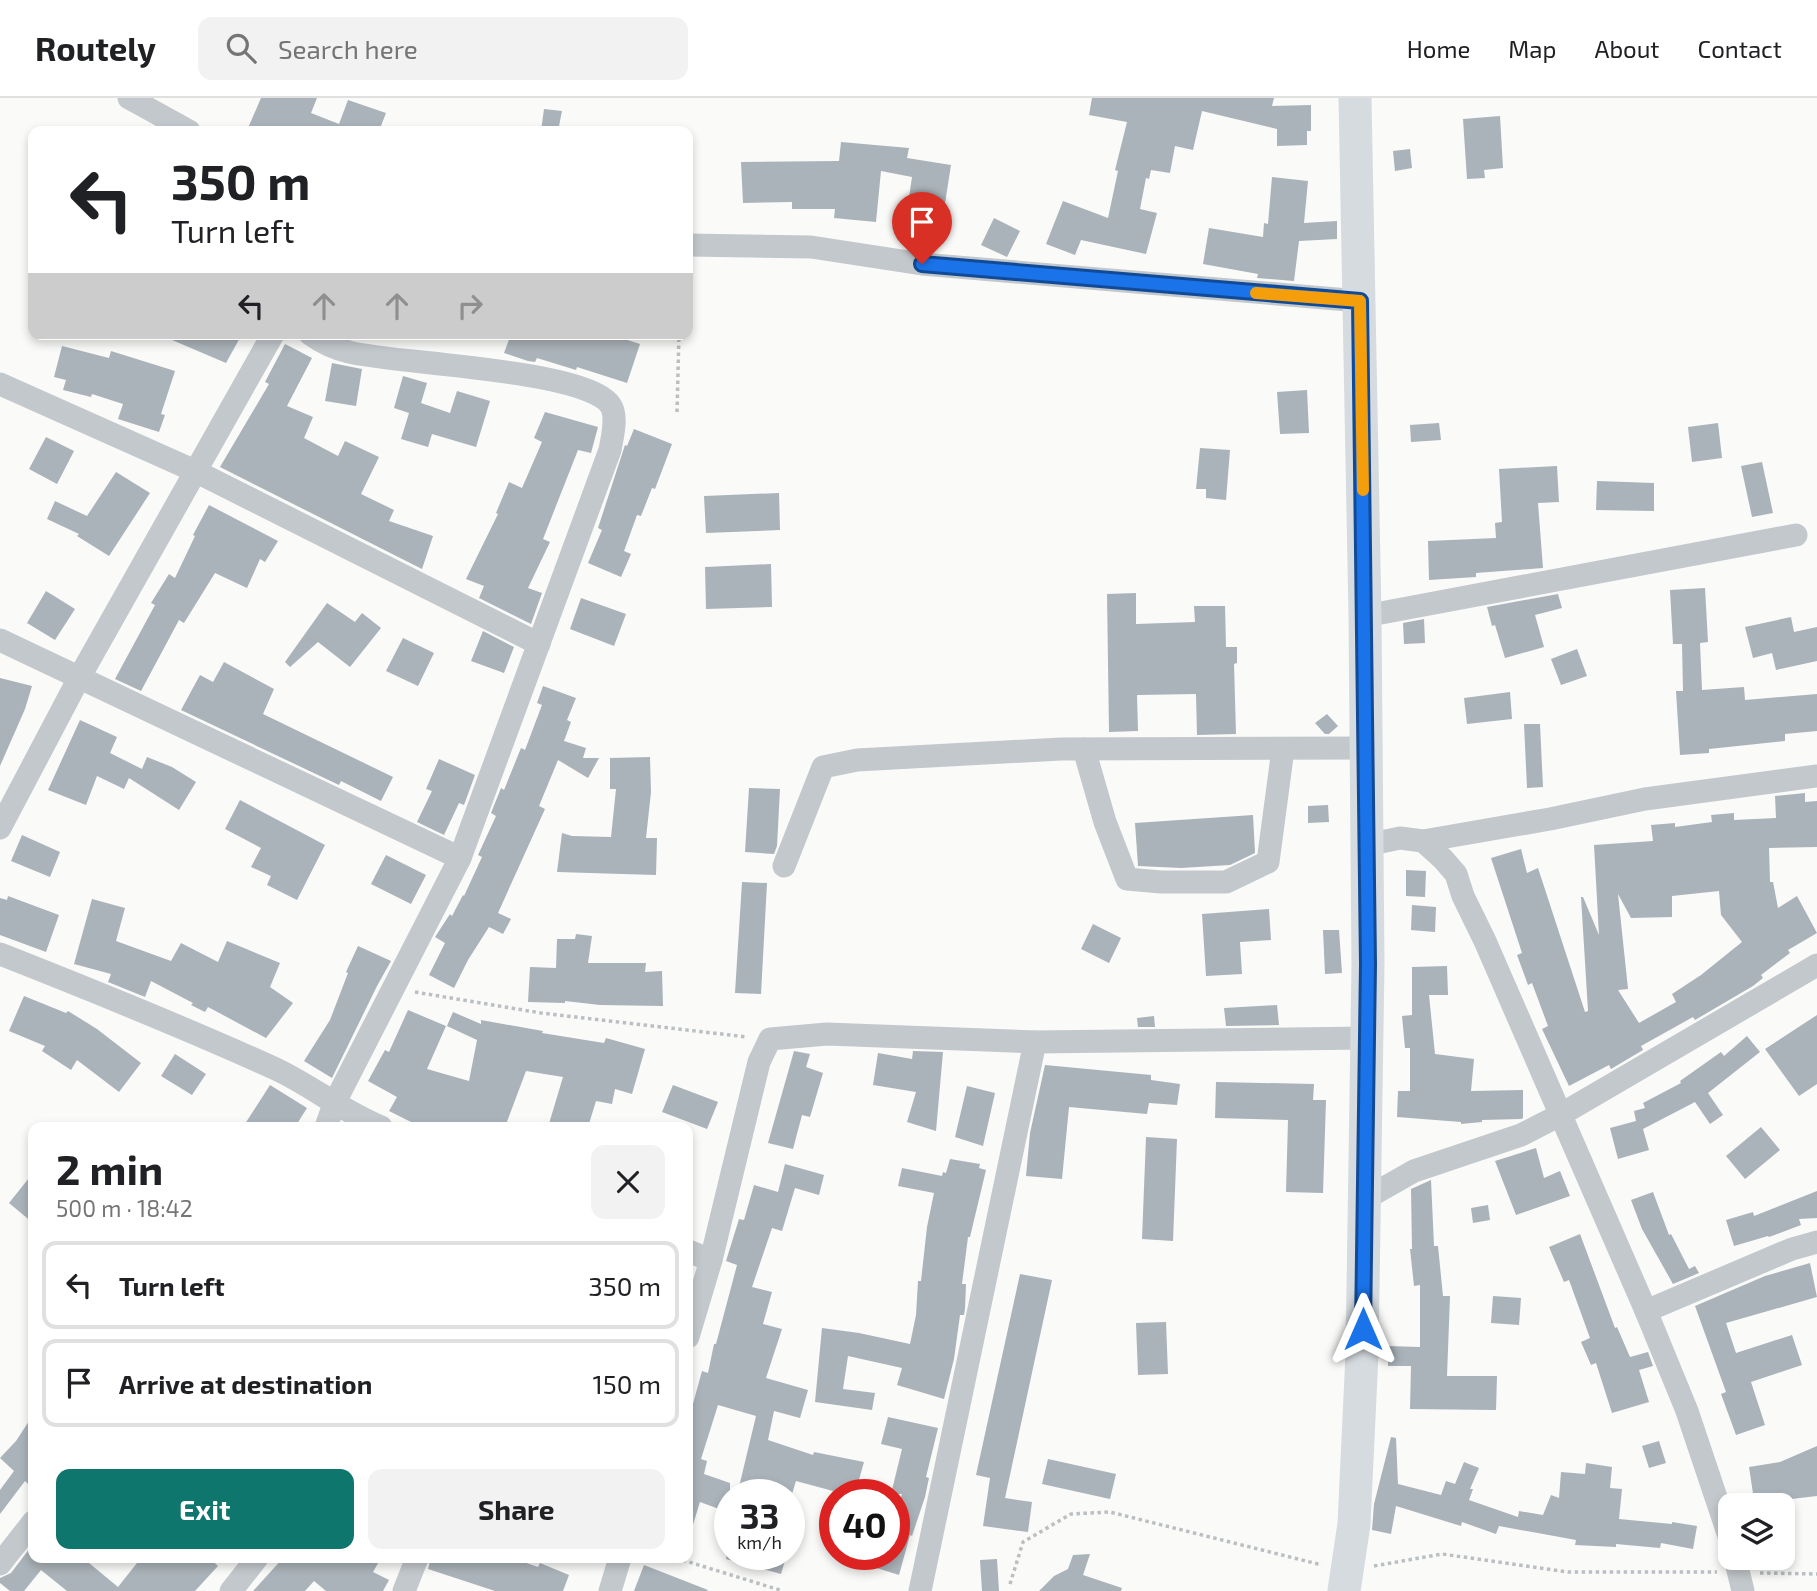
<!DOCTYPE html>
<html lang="en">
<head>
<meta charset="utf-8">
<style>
  :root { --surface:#fff; --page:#f2f2f2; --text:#202124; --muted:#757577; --line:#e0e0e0; --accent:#0f766e }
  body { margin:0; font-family:"Exo 2",sans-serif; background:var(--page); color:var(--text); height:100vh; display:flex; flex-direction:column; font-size:26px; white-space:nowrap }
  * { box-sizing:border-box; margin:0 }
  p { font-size:23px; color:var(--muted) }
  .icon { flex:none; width:38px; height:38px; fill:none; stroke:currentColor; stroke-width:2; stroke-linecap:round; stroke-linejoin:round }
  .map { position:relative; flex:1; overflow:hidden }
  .sheet { position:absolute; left:28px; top:1024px; width:665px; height:441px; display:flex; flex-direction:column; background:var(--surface); border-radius:14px; box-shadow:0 4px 10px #0003 }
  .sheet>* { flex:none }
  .hud { position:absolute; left:28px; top:28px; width:665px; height:214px; border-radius:14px; box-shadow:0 4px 10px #0003; background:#fff; color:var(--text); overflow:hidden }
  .tools { position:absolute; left:1718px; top:1395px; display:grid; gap:14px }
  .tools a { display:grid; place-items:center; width:77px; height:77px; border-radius:14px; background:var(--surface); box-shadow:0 4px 10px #0003; font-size:35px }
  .speed { position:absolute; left:714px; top:1381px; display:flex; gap:14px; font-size:35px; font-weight:700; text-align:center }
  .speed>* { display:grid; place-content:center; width:91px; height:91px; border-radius:50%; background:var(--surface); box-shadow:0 4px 10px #0003; line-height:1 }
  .speed small { font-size:18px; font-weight:400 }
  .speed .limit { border:10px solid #d22; background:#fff; color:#111 }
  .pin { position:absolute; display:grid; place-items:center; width:60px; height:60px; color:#fff; margin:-72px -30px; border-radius:50% 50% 50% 0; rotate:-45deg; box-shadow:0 0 7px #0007 }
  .pin .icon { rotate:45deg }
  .me { position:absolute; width:77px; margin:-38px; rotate:0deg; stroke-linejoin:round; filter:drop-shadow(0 0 5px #0008) }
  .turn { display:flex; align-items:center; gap:24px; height:147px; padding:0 28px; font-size:32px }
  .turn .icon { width:91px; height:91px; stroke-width:2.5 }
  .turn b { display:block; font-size:49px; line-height:60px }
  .lanes { display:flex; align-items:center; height:66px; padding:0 28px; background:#0003; justify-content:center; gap:35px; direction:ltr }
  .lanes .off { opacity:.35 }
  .round { display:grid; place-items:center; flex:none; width:74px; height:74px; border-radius:14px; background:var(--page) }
  .overview { display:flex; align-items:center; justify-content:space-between; height:119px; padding:0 28px }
  h1 { font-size:42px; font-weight:700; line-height:52px }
  .primary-button { display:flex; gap:14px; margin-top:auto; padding:14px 28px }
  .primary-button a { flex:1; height:80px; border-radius:14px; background:var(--accent); color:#fff; font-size:28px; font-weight:700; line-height:80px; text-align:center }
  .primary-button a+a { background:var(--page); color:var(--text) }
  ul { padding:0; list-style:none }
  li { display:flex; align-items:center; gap:21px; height:88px; margin:0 14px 10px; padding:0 14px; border:4px solid var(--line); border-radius:14px }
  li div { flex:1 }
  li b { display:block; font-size:26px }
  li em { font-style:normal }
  header { display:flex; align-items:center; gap:42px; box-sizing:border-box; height:98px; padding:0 35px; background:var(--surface); border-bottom:2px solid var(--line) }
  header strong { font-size:33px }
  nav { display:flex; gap:38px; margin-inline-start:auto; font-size:24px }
  .search { width:490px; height:63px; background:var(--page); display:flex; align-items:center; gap:18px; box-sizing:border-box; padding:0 24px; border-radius:14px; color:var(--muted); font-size:26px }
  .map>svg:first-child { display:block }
  .building { fill:#aab3b9; fill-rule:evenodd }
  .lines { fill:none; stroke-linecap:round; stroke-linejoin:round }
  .path { stroke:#bbbfc2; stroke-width:3.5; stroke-dasharray:3.5 3.5; stroke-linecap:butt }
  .street { stroke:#c3c8cc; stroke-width:23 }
  .secondary { stroke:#d6dbdf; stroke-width:33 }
  .route-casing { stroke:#114b97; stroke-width:18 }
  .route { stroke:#1a73e8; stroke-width:12 }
  .slow { stroke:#f59e0b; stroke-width:12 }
</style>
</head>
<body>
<header>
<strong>Routely</strong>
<div class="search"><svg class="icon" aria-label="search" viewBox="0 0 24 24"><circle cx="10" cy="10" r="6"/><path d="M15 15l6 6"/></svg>Search here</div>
<nav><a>Home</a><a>Map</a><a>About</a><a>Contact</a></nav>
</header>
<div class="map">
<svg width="1817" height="1493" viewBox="0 0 1817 1493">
  <rect width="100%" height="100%" fill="#fafaf8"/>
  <!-- building -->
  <g class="building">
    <polygon points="261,0 317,0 311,15 339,26 348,2 386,15 379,33 257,33 248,30"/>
    <polygon points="1092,0 1274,0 1272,8 1311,7 1311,33 1307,33 1307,47 1277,48 1277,31 1202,13 1193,52 1175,48 1170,75 1151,72 1149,81 1146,80 1140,111 1157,115 1146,156 1081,142 1075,157 1046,146 1063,103 1108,120 1118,73 1115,72 1127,24 1089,17"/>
    <polygon points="544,11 562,13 558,33 541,33"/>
    <polygon points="1500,18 1503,70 1484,72 1485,80 1467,81 1463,21"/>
    <polygon points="841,44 909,50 907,60 951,67 941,131 905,126 912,79 881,73 876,124 834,120 835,111 792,111 792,104 743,105 741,64 839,63"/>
    <polygon points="1410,51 1412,70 1395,73 1393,53"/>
    <polygon points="1272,79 1308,83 1304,125 1337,123 1337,141 1299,143 1294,183 1257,180 1258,176 1203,166 1209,130 1263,139 1264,125 1268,126"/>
    <polygon points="994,120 1020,133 1007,159 981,147"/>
    <polygon points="158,236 242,236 226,265"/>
    <polygon points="511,236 609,236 640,246 627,285 577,269 576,272 537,260 535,264 528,263 504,255"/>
    <polygon points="285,246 312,260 287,308 313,319 304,340 338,358 345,343 379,359 361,396 394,412 389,423 433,438 422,471 220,369 269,286 265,284"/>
    <polygon points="62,248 109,260 111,253 175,273 161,316 165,317 159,334 118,321 123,306 92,296 91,299 63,292 66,282 54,279"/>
    <polygon points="332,265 362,271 356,308 325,303"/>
    <polygon points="403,278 427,285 421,305 450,315 457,293 490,303 476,349 432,336 428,349 401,341 409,315 394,310"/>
    <polygon points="1307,292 1309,335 1280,336 1277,294"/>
    <polygon points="545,314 598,329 591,355 578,352 543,441 550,444 528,490 542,495 531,526 479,500 484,488 466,481 498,416 496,415 509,384 522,390 542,344 534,340"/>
    <polygon points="1439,325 1441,342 1411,344 1410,327"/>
    <polygon points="1718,325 1722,360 1692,364 1688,329"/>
    <polygon points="634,331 672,346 655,391 652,390 641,418 637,417 624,453 631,456 621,479 588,465 602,432 598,430 625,347 627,348"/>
    <polygon points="46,339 74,353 57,386 29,371"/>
    <polygon points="1200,350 1230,352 1226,402 1206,400 1206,391 1196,391"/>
    <polygon points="1762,364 1773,415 1752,419 1741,368"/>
    <polygon points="1557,368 1559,404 1538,405 1543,470 1476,475 1476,479 1429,482 1428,443 1496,440 1495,425 1502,424 1499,371"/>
    <polygon points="116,374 150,395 109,458 77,438 79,436 47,421 55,403 87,418"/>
    <polygon points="1597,383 1654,385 1654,413 1596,412"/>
    <polygon points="779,395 780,432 706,435 704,398"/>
    <polygon points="209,407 278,443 265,464 260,461 247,490 215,475 184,525 179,522 141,593 115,581 155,507 151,505 169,476 175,480 195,438 193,437"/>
    <polygon points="771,466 772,509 706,511 705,469"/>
    <polygon points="1705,490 1708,544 1700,545 1702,592 1744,589 1745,602 1817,596 1817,633 1785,636 1785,643 1709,651 1709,655 1680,657 1676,593 1683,593 1682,546 1673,546 1670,492"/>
    <polygon points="46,493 75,511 55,542 27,525"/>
    <polygon points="1136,495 1136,526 1195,524 1194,508 1225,508 1226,549 1237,549 1237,565 1234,566 1236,636 1197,637 1196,596 1137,597 1138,633 1109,634 1107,496"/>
    <polygon points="1558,496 1562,510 1535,517 1544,549 1505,560 1495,527 1492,528 1487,509"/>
    <polygon points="581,500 626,516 614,548 570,531"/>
    <polygon points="327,505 355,524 362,515 381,530 350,569 318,544 290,569 285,564"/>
    <polygon points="1791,519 1794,534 1817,529 1817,563 1776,572 1772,555 1753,560 1745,529"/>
    <polygon points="1424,521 1425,545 1404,546 1403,525"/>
    <polygon points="483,533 514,549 504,575 471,563"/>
    <polygon points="403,540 434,555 418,588 386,573"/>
    <polygon points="1577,551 1587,578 1561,587 1551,561"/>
    <polygon points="224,564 274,591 263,616 393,679 381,703 341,683 339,687 181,612 200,577 213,584"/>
    <polygon points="0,580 32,588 25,611 0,668"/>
    <polygon points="543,588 576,600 567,622 571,624 564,643 586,650 583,660 599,660 588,680 558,662 539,708 545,711 498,815 511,821 503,836 489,829 468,862 454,890 429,877 445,845 435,839 450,816 452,818 463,797 464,798 482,759 478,757 496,718 491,715 501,690 504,692 521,650 525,652 542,607 537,605"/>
    <polygon points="1510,594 1512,621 1467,626 1464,600"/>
    <polygon points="1327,616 1338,628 1329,636 1325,636 1315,625"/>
    <polygon points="80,622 117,639 110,655 142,671 147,659 172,669 196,684 179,712 129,680 124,691 97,678 86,707 48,692"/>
    <polygon points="1524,626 1540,626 1543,689 1527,690"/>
    <polygon points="650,659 651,694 646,740 657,740 656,777 557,774 562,735 572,738 611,739 616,691 610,691 610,660"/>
    <polygon points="439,661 475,677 464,707 459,705 444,737 417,724 432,693 426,691"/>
    <polygon points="749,690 780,691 777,748 774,756 745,754"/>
    <path d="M1805 695V704L1817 703V749L1769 750 1770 784H1773L1778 810 1797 798 1817 835 1788 852 1790 855 1761 877 1763 880 1753 888 1695 922 1693 919 1641 948 1643 952 1611 971 1609 967 1569 988 1542 931 1548 928 1532 885 1528 887 1517 857 1522 855 1491 760 1521 751 1527 775 1538 770 1585 914 1588 913 1581 799H1583L1599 837 1594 747 1653 743 1651 727 1675 725V729L1712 724 1711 717 1734 715V722L1776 720 1775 698ZM1719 793 1721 817 1742 844 1701 877 1672 896 1676 904 1639 925 1618 892 1628 891 1618 796 1631 820 1672 819V798Z"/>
    <polygon points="240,702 325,747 297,802 267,787 271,778 251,769 261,750 225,731"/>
    <polygon points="1328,707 1329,724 1308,725 1308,708"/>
    <polygon points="1253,717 1255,755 1230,767 1181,770 1138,768 1135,725"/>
    <polygon points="22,737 60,754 50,779 11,763"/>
    <polygon points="386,757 426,777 411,806 371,786"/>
    <polygon points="1406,772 1426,773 1425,799 1406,798"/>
    <polygon points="742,784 767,785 761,896 735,895"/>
    <polygon points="8,798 59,817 46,854 0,837 0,800 7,802"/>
    <polygon points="92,801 125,810 116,843 171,863 181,845 218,864 227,843 280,865 270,889 293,905 266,940 208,909 205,914 191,907 193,905 151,883 145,899 108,884 111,876 74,866"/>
    <polygon points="1412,807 1436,809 1435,834 1411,832"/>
    <polygon points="1269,811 1271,842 1240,844 1242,876 1206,878 1202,816"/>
    <polygon points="1093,826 1121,840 1109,865 1081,851"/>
    <polygon points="1323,832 1339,832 1342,875 1325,876"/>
    <polygon points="576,836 592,838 588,865 646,865 645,874 662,873 663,908 600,907 565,903 565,905 528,904 530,869 556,870 557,841 575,841"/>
    <polygon points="358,848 391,863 377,888 332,980 304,963 330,922 348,875 346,874"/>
    <polygon points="1447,868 1448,897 1429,897 1435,956 1474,961 1471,993 1523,992 1523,1020 1521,1021 1482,1022 1482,1024 1461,1026 1461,1024 1397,1019 1398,993 1410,993 1410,950 1405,950 1402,918 1412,917 1412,869"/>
    <polygon points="24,898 66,915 68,913 97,931 141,965 119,994 77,962 71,972 42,953 45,948 9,933"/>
    <polygon points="1277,907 1279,927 1226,928 1224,910"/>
    <polygon points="408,912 446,928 427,971 469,983 477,942 447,928 453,914 481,926 481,922 543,933 542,935 604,945 606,940 645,951 632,996 615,991 612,1006 596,1003 588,1029 548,1029 563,979 526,973 505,1029 421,1029 389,1013 397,999 368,983 385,952 389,954"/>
    <polygon points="1817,917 1817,986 1799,998 1765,951"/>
    <polygon points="1154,918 1155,929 1138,929 1137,920"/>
    <polygon points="1747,938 1760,954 1708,995 1723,1017 1710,1026 1695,1004 1643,1031 1649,1052 1618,1061 1610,1030 1636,1023 1634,1013 1645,1010 1643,1005 1681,985 1680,983 1721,954 1724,958"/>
    <polygon points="794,953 810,956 806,969 823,975 810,1019 802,1017 793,1051 768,1045"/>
    <polygon points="913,953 943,954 936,1033 907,1024 916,994 873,987 878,955 912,961"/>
    <polygon points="175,956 206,976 192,997 161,978"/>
    <polygon points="1045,967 1151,977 1151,982 1180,986 1177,1007 1149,1005 1147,1016 1069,1009 1062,1081 1026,1078 1030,1035"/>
    <polygon points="1216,984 1314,986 1313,1002 1326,1002 1323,1095 1286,1094 1288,1022 1215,1020"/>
    <polygon points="270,987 307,1010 295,1029 243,1029"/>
    <polygon points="673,987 718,1004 707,1031 662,1014"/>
    <polygon points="967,988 995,995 983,1048 955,1039"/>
    <polygon points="1761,1029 1780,1052 1745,1081 1726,1058"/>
    <polygon points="1146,1039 1177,1041 1173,1143 1142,1141"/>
    <polygon points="1536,1050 1544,1080 1560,1073 1570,1098 1516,1117 1495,1063"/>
    <polygon points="950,1061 980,1066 979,1070 986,1072 970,1139 968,1139 962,1186 966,1186 965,1211 964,1217 960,1217 954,1261 944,1301 897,1287 902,1270 848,1258 843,1291 875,1295 872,1312 815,1304 822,1230 859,1235 910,1246 916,1217 918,1183 921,1183 927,1129 934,1095 898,1088 902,1070 942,1078 943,1074 946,1075"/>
    <polygon points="785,1066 824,1077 819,1097 795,1090 782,1133 772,1130 752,1189 772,1194 763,1226 782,1231 766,1280 808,1292 800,1320 774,1313 768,1342 813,1357 814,1354 864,1364 855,1396 831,1396 833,1393 796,1383 792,1396 762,1396 739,1389 756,1318 718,1307 701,1361 707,1363 704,1376 730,1385 730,1415 700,1404 691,1433 688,1432 688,1324 702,1273 708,1275 714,1246 716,1246 737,1167 726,1163 739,1121 744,1122 754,1087 778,1094"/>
    <polygon points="33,1075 33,1125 9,1105"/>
    <polygon points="1431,1082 1434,1148 1438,1148 1443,1198 1450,1198 1447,1278 1497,1278 1496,1312 1410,1311 1411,1268 1388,1268 1388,1248 1420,1249 1420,1187 1414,1188 1410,1151 1412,1151 1411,1091"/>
    <polygon points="1817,1093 1817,1120 1799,1121 1801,1127 1769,1139 1768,1138 1734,1148 1726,1122 1753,1114 1754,1118"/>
    <polygon points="1653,1094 1669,1137 1671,1136 1689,1171 1695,1168 1699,1175 1673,1186 1642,1131 1631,1102"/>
    <polygon points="1488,1107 1490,1122 1473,1125 1471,1110"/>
    <polygon points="1580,1136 1615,1230 1617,1229 1630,1259 1648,1254 1653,1268 1639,1272 1649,1304 1612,1315 1596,1265 1591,1267 1581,1244 1590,1240 1569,1182 1564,1184 1549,1149"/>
    <polygon points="1810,1165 1817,1199 1726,1225 1736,1255 1792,1237 1802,1267 1751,1284 1765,1327 1736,1337 1721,1296 1726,1294 1695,1208 1765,1178"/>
    <polygon points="1020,1176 1052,1182 1005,1400 1032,1404 1028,1434 983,1428 990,1380 976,1377"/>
    <polygon points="1493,1198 1521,1200 1519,1227 1491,1225"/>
    <polygon points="1166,1224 1168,1276 1138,1277 1136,1225"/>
    <polygon points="33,1317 33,1391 25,1383 0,1416 0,1392 14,1373 0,1360 16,1343"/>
    <polygon points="888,1319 938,1330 926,1379 929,1380 925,1399 912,1438 910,1437 899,1477 848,1461 849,1456 894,1456 894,1420 902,1396 891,1396 902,1351 881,1346"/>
    <polygon points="1391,1339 1396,1340 1398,1386 1441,1397 1446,1383 1455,1386 1464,1364 1479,1370 1470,1391 1473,1391 1469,1402 1518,1419 1519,1413 1543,1417 1551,1397 1559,1400 1561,1374 1585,1376 1586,1365 1612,1369 1610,1390 1622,1391 1619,1421 1672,1426 1672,1424 1697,1428 1693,1451 1661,1445 1660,1450 1616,1446 1616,1449 1575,1447 1576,1442 1499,1428 1496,1436 1462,1424 1461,1428 1396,1408 1391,1436 1372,1432 1374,1406"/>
    <polygon points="1659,1343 1666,1365 1649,1370 1642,1348"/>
    <polygon points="1817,1348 1817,1398 1783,1402 1783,1397 1754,1402 1749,1369 1780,1364"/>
    <polygon points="1048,1361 1116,1376 1110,1401 1042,1386"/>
    <polygon points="33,1446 33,1460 83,1460 118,1489 141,1460 209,1460 218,1468 195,1493 67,1493 41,1472 24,1493 10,1493 0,1485 0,1480 11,1475"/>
    <polygon points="727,1456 787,1456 781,1476 726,1461"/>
    <polygon points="1090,1456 1083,1477 1122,1490 1121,1493 1039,1493 1054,1478 1068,1471 1073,1457"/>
    <polygon points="283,1460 381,1460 373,1474 389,1482 383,1493 326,1493 314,1483 305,1493 253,1493"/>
    <polygon points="431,1460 512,1460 538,1469 540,1465 569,1477 563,1493 495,1493 428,1471"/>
    <polygon points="997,1461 999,1493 982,1493 980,1462"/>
    <polygon points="644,1467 708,1492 707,1493 634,1493"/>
  </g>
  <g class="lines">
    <!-- path -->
    <g class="path">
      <polyline points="677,314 679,236"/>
      <polyline points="415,894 541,915 747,939"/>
      <polyline points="676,1460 783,1493"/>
      <polyline points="1374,1468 1442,1456 1568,1474 1717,1474"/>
      <polyline points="1760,1475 1817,1476"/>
      <polyline points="1010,1486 1023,1444 1071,1416 1110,1414 1322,1467"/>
    </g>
    <!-- street -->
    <g class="street">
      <polyline points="129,0 189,33"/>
      <polyline points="688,147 811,149 922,166 1360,203"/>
      <path d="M310 236C321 244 336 251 349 254 393 266 596 271 612 310 617 322 612 340 610 352L460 760 334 1006 326 1029"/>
      <polyline points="0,286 195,373 539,546"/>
      <polyline points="1365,518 1796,437"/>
      <polyline points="0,542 460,760"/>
      <polyline points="1084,651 1105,724 1127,781 1161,784 1226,784 1268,764 1283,651"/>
      <polyline points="0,730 79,580 273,236"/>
      <polyline points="1423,743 1550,721 1645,701 1817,678"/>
      <polyline points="1367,747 1400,740 1423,743 1443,761 1456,776 1463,798 1485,843 1646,1213 1687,1313 1731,1444"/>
      <polyline points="784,768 823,669 857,662 1061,651 1366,650"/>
      <path d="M0 856C94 893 186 930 278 972 313 989 344 1014 381 1029"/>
      <polyline points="1363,1102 1414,1073 1521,1037 1560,1017 1817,867"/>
      <polyline points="688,1153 711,1162"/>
      <polyline points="1646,1213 1792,1151 1817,1144"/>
      <polyline points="688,1239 711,1162 759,964 770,941 827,936 1035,944 1366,940"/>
      <polyline points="1735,1460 1743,1493"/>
      <polyline points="0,1466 33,1424"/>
      <polyline points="231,1493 257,1460"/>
      <polyline points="404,1493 417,1460"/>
      <polyline points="610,1493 620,1460"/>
      <polyline points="920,1493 1035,944"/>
    </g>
    <!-- secondary -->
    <polyline class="secondary" points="1344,1493 1354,1426 1362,1256 1368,866 1365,518 1355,0"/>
  </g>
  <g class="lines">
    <defs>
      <polyline id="route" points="922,166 1360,203 1368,866 1363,1231"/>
    </defs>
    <!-- route casing -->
    <use href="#route" class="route-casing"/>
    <!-- route -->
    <use href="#route" class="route"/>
    <!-- slow -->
    <polyline class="slow" points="1256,195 1360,203 1363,392"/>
  </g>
</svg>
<div class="tools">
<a><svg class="icon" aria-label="layers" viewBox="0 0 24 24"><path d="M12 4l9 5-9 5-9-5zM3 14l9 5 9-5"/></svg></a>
</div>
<div class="speed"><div>33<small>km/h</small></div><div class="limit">40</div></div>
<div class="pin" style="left:922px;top:166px;background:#d93025"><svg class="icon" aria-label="arrive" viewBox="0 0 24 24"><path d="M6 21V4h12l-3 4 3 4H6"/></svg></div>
<svg class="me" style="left:1363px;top:1231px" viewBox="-20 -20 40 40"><path d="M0-17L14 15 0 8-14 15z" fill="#1a73e8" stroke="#fff" stroke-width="4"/></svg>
<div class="hud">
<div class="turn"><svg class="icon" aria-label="left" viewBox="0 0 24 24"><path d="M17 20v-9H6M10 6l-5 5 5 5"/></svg><div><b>350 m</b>Turn left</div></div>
<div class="lanes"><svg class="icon" aria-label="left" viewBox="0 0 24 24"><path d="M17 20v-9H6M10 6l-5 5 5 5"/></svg><svg class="icon off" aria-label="ahead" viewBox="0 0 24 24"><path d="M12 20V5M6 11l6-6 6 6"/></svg><svg class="icon off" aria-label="ahead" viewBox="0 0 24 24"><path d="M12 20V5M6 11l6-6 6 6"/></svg><svg class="icon off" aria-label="right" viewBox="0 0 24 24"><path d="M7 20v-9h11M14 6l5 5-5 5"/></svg></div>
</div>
<section class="sheet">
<div class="overview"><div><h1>2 min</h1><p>500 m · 18:42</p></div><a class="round"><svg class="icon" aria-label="close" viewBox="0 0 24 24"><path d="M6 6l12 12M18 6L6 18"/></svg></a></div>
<ul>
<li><svg class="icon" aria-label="left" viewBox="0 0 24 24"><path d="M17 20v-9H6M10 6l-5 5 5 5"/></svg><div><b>Turn left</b></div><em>350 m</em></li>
<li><svg class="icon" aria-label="arrive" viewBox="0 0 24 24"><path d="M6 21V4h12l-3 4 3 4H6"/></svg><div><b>Arrive at destination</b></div><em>150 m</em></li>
</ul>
<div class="primary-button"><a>Exit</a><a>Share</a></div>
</section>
</div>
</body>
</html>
